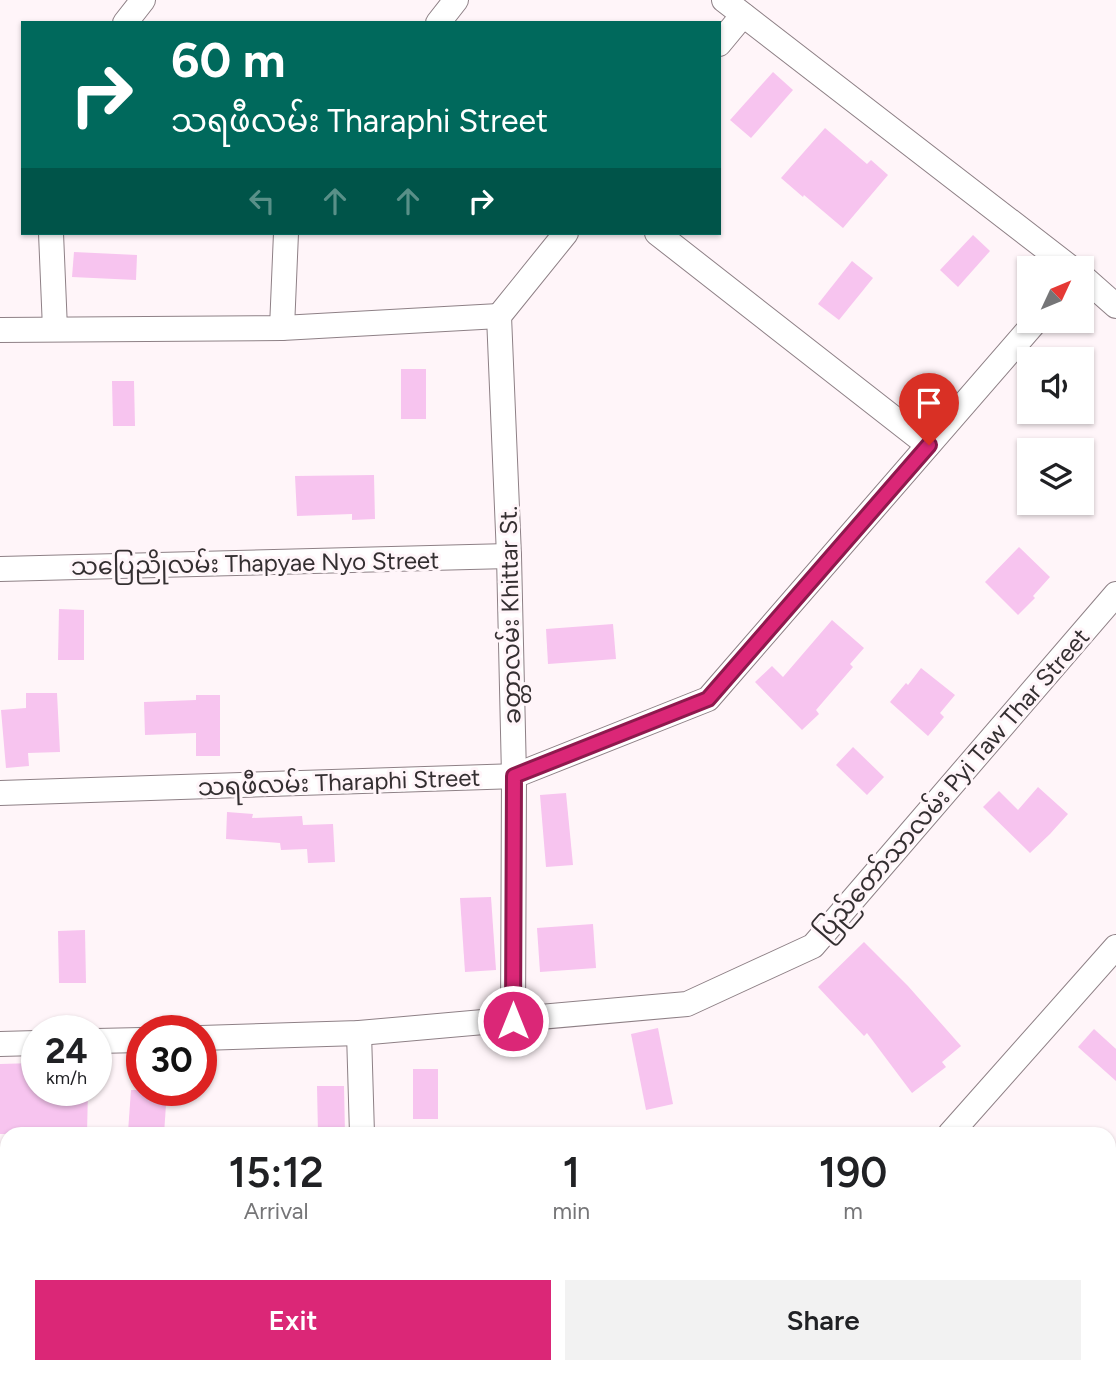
<!DOCTYPE html>
<html lang="en">
<head>
<meta charset="utf-8">
<style>
  :root { --surface:#fff; --page:#f2f2f2; --text:#202124; --muted:#757577; --accent:#db2777 }
  body { margin:0; font-family:Figtree,"Noto Sans Myanmar",sans-serif; background:var(--page); color:var(--text); height:100vh; display:flex; flex-direction:column; font-size:26px; white-space:nowrap }
  * { box-sizing:border-box; margin:0 }
  p { font-size:23px; color:var(--muted) }
  .icon { flex:none; width:38px; height:38px; fill:none; stroke:currentColor; stroke-width:2; stroke-linecap:round; stroke-linejoin:round }
  .map { position:relative; flex:1; overflow:hidden }
  .panel { position:absolute; left:0px; top:1127px; width:1116px; height:247px; display:flex; flex-direction:column; background:var(--surface); border-radius:21px 21px 0 0; box-shadow:0 2px 5px #0004 }
  .panel>* { flex:none }
  .banner { position:absolute; left:21px; top:21px; width:700px; height:214px; border-radius:0px; box-shadow:0 2px 5px #0004; background:#00695c; color:#fff; overflow:hidden }
  .needle { width:46px; rotate:46deg }
  .tools { position:absolute; left:1017px; top:256px; display:grid; gap:14px }
  .tools a { display:grid; place-items:center; width:77px; height:77px; border-radius:0px; background:var(--surface); box-shadow:0 2px 5px #0004; font-size:35px }
  .speed { position:absolute; left:21px; top:1015px; display:flex; gap:14px; font-size:35px; font-weight:700; text-align:center }
  .speed>* { display:grid; place-content:center; width:91px; height:91px; border-radius:50%; background:var(--surface); box-shadow:0 2px 5px #0004; line-height:1 }
  .speed small { font-size:18px; font-weight:400 }
  .speed .limit { border:10px solid #d22; background:#fff; color:#111 }
  .pin { position:absolute; display:grid; place-items:center; width:60px; height:60px; color:#fff; margin:-72px -30px; border-radius:50% 50% 50% 0; rotate:-45deg; box-shadow:0 0 7px #0007 }
  .pin .icon { rotate:45deg }
  .me { position:absolute; width:77px; margin:-38px; rotate:0deg; stroke-linejoin:round; filter:drop-shadow(0 0 5px #0008) }
  .turn { display:flex; align-items:center; gap:24px; height:147px; padding:0 35px; font-size:32px }
  .turn .icon { width:91px; height:91px; stroke-width:2.5 }
  .turn b { display:block; font-size:49px; line-height:60px }
  .lanes { display:flex; align-items:center; height:66px; padding:0 35px; background:#0003; justify-content:center; gap:35px; direction:ltr }
  .lanes .off { opacity:.35 }
  .eta { display:flex; justify-content:space-evenly; align-items:center; height:119px; text-align:center }
  .eta b { font-size:42px; font-weight:600; line-height:49px }
  .cta { display:flex; gap:14px; margin-top:auto; padding:14px 35px }
  .cta a { flex:1; height:80px; border-radius:0px; background:var(--accent); color:#fff; font-size:28px; font-weight:600; line-height:80px; text-align:center }
  .cta a+a { background:var(--page); color:var(--text) }
  .map>svg:first-child { display:block }
  .building { fill:#f7c4ef }
  .lines { fill:none; stroke-linecap:round; stroke-linejoin:round }
  .minor-casing { stroke:#8e8086; stroke-width:26 }
  .minor { stroke:#fff; stroke-width:24 }
  .route-casing { stroke:#8e194d; stroke-width:18 }
  .route { stroke:#db2777; stroke-width:12 }
  .labels { text-anchor:middle; dominant-baseline:central; stroke-width:6; stroke-linejoin:round; paint-order:stroke }
  .street-label { font-size:24px; fill:#342f31; stroke:#fff5f9 }
</style>
</head>
<body>
<div class="map">
<svg width="1116" height="1373" viewBox="0 0 1116 1373">
  <rect width="100%" height="100%" fill="#fff5f9"/>
  <!-- building -->
  <g class="building">
    <polygon points="773,72 793,90 751,138 730,120"/>
    <polygon points="825,128 867,164 871,160 888,175 843,228 804,195 803,197 781,178"/>
    <polygon points="973,235 990,251 958,287 940,270"/>
    <polygon points="74,252 137,255 136,280 72,277"/>
    <polygon points="852,261 873,278 839,320 818,304"/>
    <rect x="401" y="369" width="25" height="50"/>
    <polygon points="112,381 134,381 135,426 113,426"/>
    <polygon points="374,475 375,519 352,520 352,514 297,516 295,476"/>
    <polygon points="1019,547 1050,577 1033,596 1035,598 1018,615 985,582"/>
    <polygon points="59,609 84,610 84,660 58,660"/>
    <polygon points="832,620 864,648 850,664 853,667 816,710 819,714 802,730 755,682 772,666 783,677"/>
    <polygon points="613,624 616,659 548,664 546,629"/>
    <polygon points="921,668 955,695 940,713 944,717 928,736 890,702 906,683 908,685"/>
    <polygon points="26,693 57,693 60,752 28,753 29,766 6,768 1,710 26,708"/>
    <polygon points="196,695 220,695 220,756 196,756 196,733 145,735 144,702 196,700"/>
    <polygon points="853,747 884,777 867,795 836,765"/>
    <polygon points="1038,787 1068,814 1050,834 1030,853 983,807 999,791 1018,810"/>
    <polygon points="566,793 573,865 546,867 540,795"/>
    <polygon points="227,812 253,814 252,818 302,816 303,825 333,824 335,862 308,863 307,849 281,850 280,843 226,839"/>
    <polygon points="491,897 496,970 465,972 460,898"/>
    <polygon points="593,924 596,968 540,972 537,928"/>
    <polygon points="85,930 86,983 59,983 58,931"/>
    <polygon points="864,942 908,986 961,1046 942,1062 946,1067 912,1093 867,1033 864,1036 818,987"/>
    <polygon points="658,1028 673,1104 646,1110 631,1034"/>
    <polygon points="1094,1029 1116,1049 1116,1081 1078,1047"/>
    <polygon points="35,1063 36,1090 88,1090 87,1134 0,1134 0,1064"/>
    <rect x="413" y="1069" width="25" height="50"/>
    <polygon points="317,1086 344,1086 345,1134 318,1134"/>
    <polygon points="131,1090 167,1090 164,1134 128,1132"/>
  </g>
  <g class="lines">
    <defs>
      <g id="minor">
        <polyline points="724,0 1071,268"/>
        <polyline points="125,23 143,0"/>
        <polyline points="438,23 456,0"/>
        <polyline points="719,44 743,15"/>
        <polyline points="51,233 55,329"/>
        <polyline points="657,233 928,445"/>
        <polyline points="1082,276 1116,306"/>
        <polyline points="282,328 286,233"/>
        <polyline points="0,330 282,328 499,316"/>
        <polyline points="0,569 509,556"/>
        <polyline points="0,793 514,776 708,699 1037,320"/>
        <polyline points="513,1021 514,776 509,556 499,316 566,233"/>
        <polyline points="359,1033 362,1134"/>
        <polyline points="201,1038 359,1033 687,1004 813,946 1116,594"/>
        <polyline points="96,1041 142,1040"/>
        <polyline points="0,1044 37,1043"/>
        <polyline points="950,1134 1116,947"/>
        <polyline points="0,1257 7,1257"/>
        <polyline points="1110,1289 1116,1282"/>
        <polyline points="366,1367 366,1373"/>
        <polyline points="1035,1373 1041,1367"/>
      </g>
    </defs>
    <!-- minor casing -->
    <use href="#minor" class="minor-casing"/>
    <!-- minor -->
    <use href="#minor" class="minor"/>
  </g>
  <g class="lines">
    <defs>
      <polyline id="route" points="513,1021 514,776 708,699 929,445"/>
    </defs>
    <!-- route casing -->
    <use href="#route" class="route-casing"/>
    <!-- route -->
    <use href="#route" class="route"/>
  </g>
  <g class="labels">
    <!-- street labels -->
    <g class="street-label">
      <text transform="translate(255 563) rotate(-1)">သပြေညိုလမ်း Thapyae Nyo Street</text>
      <text transform="translate(510 615) rotate(-91)">ခတ္တာလမ်း Khittar St.</text>
      <text transform="translate(339 782) rotate(-2)">သရဖီလမ်း Tharaphi Street</text>
      <text transform="translate(952 784) rotate(-49)">ပြည်တော်သာလမ်း Pyi Taw Thar Street</text>
    </g>
  </g>
</svg>
<div class="tools">
<a><svg class="needle" viewBox="-14 -14 28 28"><path d="M0-13l5 13h-10z" fill="#e53935"/><path d="M0 13l5-13h-10z" fill="#757577"/></svg></a>
<a><svg class="icon" aria-label="sound" viewBox="0 0 24 24"><path d="M4 9h4l5-4v14l-5-4H4zM17 9q2 3 0 6"/></svg></a>
<a><svg class="icon" aria-label="layers" viewBox="0 0 24 24"><path d="M12 4l9 5-9 5-9-5zM3 14l9 5 9-5"/></svg></a>
</div>
<div class="speed"><div>24<small>km/h</small></div><div class="limit">30</div></div>
<div class="pin" style="left:929px;top:445px;background:#d93025"><svg class="icon" aria-label="arrive" viewBox="0 0 24 24"><path d="M6 21V4h12l-3 4 3 4H6"/></svg></div>
<svg class="me" style="left:513px;top:1021px" viewBox="-20 -20 40 40"><circle r="17" fill="#db2777" stroke="#fff" stroke-width="3"/><path d="M0-11L8 9 0 5-8 9z" fill="#fff"/></svg>
<div class="banner">
<div class="turn"><svg class="icon" aria-label="right" viewBox="0 0 24 24"><path d="M7 20v-9h11M14 6l5 5-5 5"/></svg><div><b>60 m</b>သရဖီလမ်း Tharaphi Street</div></div>
<div class="lanes"><svg class="icon off" aria-label="left" viewBox="0 0 24 24"><path d="M17 20v-9H6M10 6l-5 5 5 5"/></svg><svg class="icon off" aria-label="ahead" viewBox="0 0 24 24"><path d="M12 20V5M6 11l6-6 6 6"/></svg><svg class="icon off" aria-label="ahead" viewBox="0 0 24 24"><path d="M12 20V5M6 11l6-6 6 6"/></svg><svg class="icon" aria-label="right" viewBox="0 0 24 24"><path d="M7 20v-9h11M14 6l5 5-5 5"/></svg></div>
</div>
<section class="panel">
<div class="eta">
<div><b>15:12</b><p>Arrival</p></div>
<div><b>1</b><p>min</p></div>
<div><b>190</b><p>m</p></div>
</div>
<div class="cta"><a>Exit</a><a>Share</a></div>
</section>
</div>
</body>
</html>
